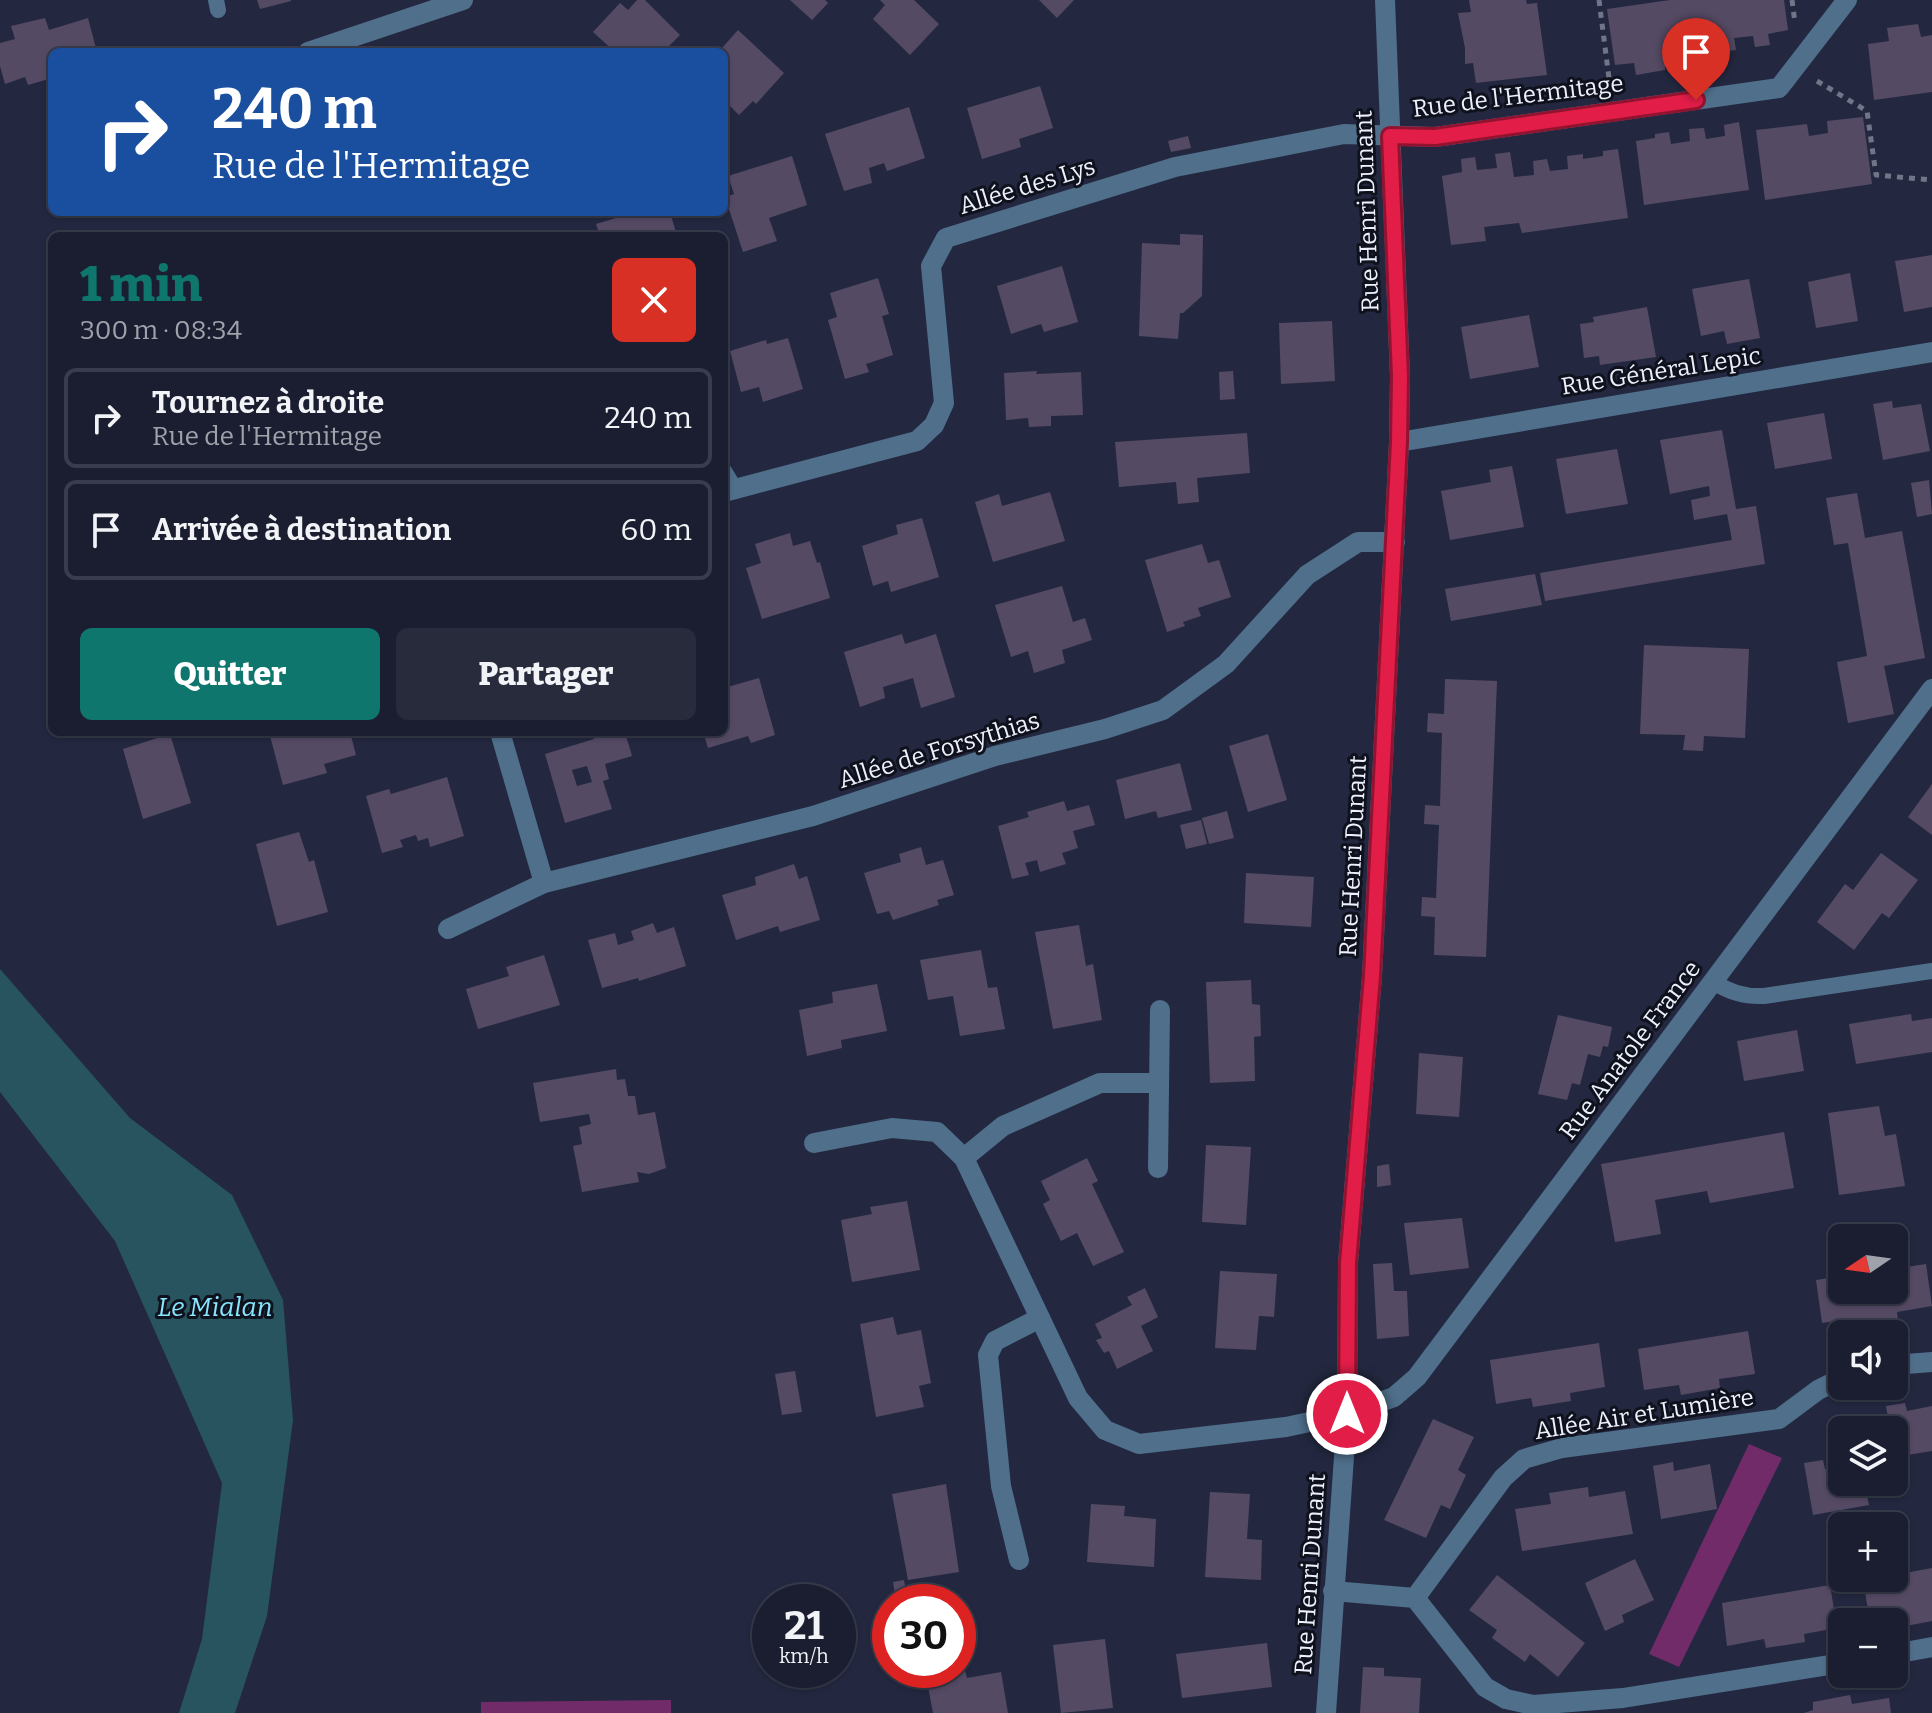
<!DOCTYPE html>
<html lang="fr">
<head>
<meta charset="utf-8">
<style>
  :root { --surface:#1a1e30; --page:#272b3c; --text:#f1f3f6; --muted:#9fa2ab; --line:#383c4c; --accent:#0f766e }
  body { margin:0; font-family:Bitter,serif; background:var(--page); color:var(--text); height:100vh; display:flex; flex-direction:column; font-size:30px; white-space:nowrap }
  * { box-sizing:border-box; margin:0 }
  p { font-size:26px; color:var(--muted) }
  .icon { flex:none; width:44px; height:44px; fill:none; stroke:currentColor; stroke-width:2; stroke-linecap:round; stroke-linejoin:round }
  .map { position:relative; flex:1; overflow:hidden }
  .side { position:absolute; left:48px; top:232px; width:680px; height:504px; display:flex; flex-direction:column; background:var(--surface); border-radius:12px; box-shadow:0 2px 6px #0004,0 0 0 2px var(--line) }
  .side>* { flex:none }
  .banner { position:absolute; left:48px; top:48px; width:680px; height:168px; border-radius:12px; box-shadow:0 2px 6px #0004,0 0 0 2px var(--line); background:#1a4fa0; color:#fff; overflow:hidden }
  .needle { width:52px; rotate:257deg }
  .tools { position:absolute; left:1828px; top:1224px; display:grid; gap:16px }
  .tools a { display:grid; place-items:center; width:80px; height:80px; border-radius:12px; background:var(--surface); box-shadow:0 2px 6px #0004,0 0 0 2px var(--line); font-size:40px }
  .speed { position:absolute; left:752px; top:1584px; display:flex; gap:16px; font-size:40px; font-weight:700; text-align:center }
  .speed>* { display:grid; place-content:center; width:104px; height:104px; border-radius:50%; background:var(--surface); box-shadow:0 2px 6px #0004,0 0 0 2px var(--line); line-height:1 }
  .speed small { font-size:20px; font-weight:400 }
  .speed .limit { border:12px solid #d22; background:#fff; color:#111 }
  .pin { position:absolute; display:grid; place-items:center; width:68px; height:68px; color:#fff; margin:-82px -34px; border-radius:50% 50% 50% 0; rotate:-45deg; box-shadow:0 0 8px #0007 }
  .pin .icon { rotate:45deg }
  .me { position:absolute; width:88px; margin:-44px; rotate:0deg; stroke-linejoin:round; filter:drop-shadow(0 0 6px #0008) }
  .turn { display:flex; align-items:center; gap:28px; height:168px; padding:0 32px; font-size:36px }
  .turn .icon { width:104px; height:104px; stroke-width:2.5 }
  .turn b { display:block; font-size:56px; line-height:68px }
  .round { display:grid; place-items:center; flex:none; width:84px; height:84px; border-radius:12px; background:var(--page) }
  .head { display:flex; align-items:center; justify-content:space-between; height:136px; padding:0 32px }
  h1 { font-size:48px; font-weight:800; line-height:60px; color:var(--accent) }
  .cta { display:flex; gap:16px; margin-top:auto; padding:16px 32px }
  .cta a { flex:1; height:92px; border-radius:12px; background:var(--accent); color:#fff; font-size:32px; font-weight:800; line-height:92px; text-align:center }
  .cta a+a { background:var(--page); color:var(--text) }
  ul { padding:0; list-style:none }
  li { display:flex; align-items:center; gap:24px; height:100px; margin:0 16px 12px; padding:0 16px; border:4px solid var(--line); border-radius:12px }
  li div { flex:1 }
  li b { display:block; font-size:30px }
  li em { font-style:normal }
  .map>svg:first-child { display:block }
  .green { fill:#722b69 }
  .water { fill:#28545f }
  .building { fill:#554a64; fill-rule:evenodd }
  .lines { fill:none; stroke-linecap:round; stroke-linejoin:round }
  .path { stroke:#707588; stroke-width:5; stroke-dasharray:6 6; stroke-linecap:butt }
  .lane { stroke:#4f6f8b; stroke-width:16 }
  .street { stroke:#4f6f8b; stroke-width:20 }
  .route-casing { stroke:#92132f; stroke-width:20 }
  .route { stroke:#e11d48; stroke-width:14 }
  .labels { text-anchor:middle; dominant-baseline:central; stroke-width:6; stroke-linejoin:round; paint-order:stroke }
  .street-label { font-size:24px; fill:#edf1fe; stroke:#0f121d }
  .water-label { font-size:26px; font-style:italic; fill:#88e6fe; stroke:#0f121d }
</style>
</head>
<body>
<div class="map">
<svg width="1932" height="1713" viewBox="0 0 1932 1713">
  <rect width="100%" height="100%" fill="#232840"/>
  <!-- green -->
  <g class="green">
    <polygon points="1749,1444 1782,1458 1679,1667 1649,1654"/>
    <polygon points="671,1700 671,1713 481,1713 481,1702"/>
  </g>
  <!-- water -->
  <polygon class="water" points="0,969 130,1118 232,1195 283,1300 293,1420 267,1616 235,1713 179,1713 202,1639 222,1483 115,1241 0,1092"/>
  <!-- building -->
  <g class="building">
    <polygon points="257,0 291,0 291,1 260,9"/>
    <polygon points="637,0 645,0 680,35 669,46 674,52 615,52 593,32 620,3 628,10"/>
    <polygon points="790,0 825,0 828,3 812,20"/>
    <polygon points="880,0 914,0 939,24 910,55 873,19 885,5"/>
    <polygon points="1039,0 1074,0 1057,18"/>
    <polygon points="1469,0 1526,0 1527,4 1537,3 1547,75 1476,83 1473,63 1465,64 1465,48 1458,13 1471,12"/>
    <polygon points="1670,0 1784,0 1788,30 1768,34 1770,45 1755,47 1753,36 1734,38 1736,50 1720,52 1718,41 1699,43 1701,55 1684,56 1685,63 1665,66 1665,70 1636,75 1634,63 1615,65 1607,9"/>
    <polygon points="45,18 49,30 88,18 97,52 52,52 52,78 28,85 25,77 5,84 0,66 0,43 15,39 11,26"/>
    <polygon points="1918,24 1921,37 1932,35 1932,92 1874,100 1868,44 1889,41 1887,28"/>
    <polygon points="738,30 784,73 756,104 753,101 739,115 724,100 724,60 729,54 722,48"/>
    <polygon points="1040,86 1053,128 1019,139 1021,147 982,159 967,108"/>
    <polygon points="909,107 925,158 887,171 884,163 869,168 872,183 844,191 825,134"/>
    <polygon points="1863,117 1872,184 1765,200 1756,130 1807,124 1809,136 1828,133 1827,121"/>
    <polygon points="1739,122 1749,190 1644,205 1636,141 1655,138 1655,134 1669,132 1671,144 1690,141 1689,129 1704,128 1706,139 1725,136 1724,125"/>
    <polygon points="1188,136 1191,148 1171,152 1168,141"/>
    <polygon points="1618,149 1628,218 1522,233 1519,223 1484,227 1486,241 1451,245 1442,176 1462,172 1461,159 1475,157 1477,170 1497,168 1495,154 1510,152 1514,177 1534,175 1533,161 1547,159 1550,171 1568,169 1567,156 1583,154 1583,159 1603,156 1603,151"/>
    <polygon points="792,156 807,205 769,218 777,241 743,252 725,197 734,194 728,176"/>
    <polygon points="636,212 670,212 677,236 600,236 596,224"/>
    <polygon points="1180,234 1203,235 1202,296 1183,313 1180,313 1178,339 1139,336 1142,243 1180,245"/>
    <polygon points="1932,255 1932,307 1904,312 1895,261"/>
    <polygon points="1062,266 1078,322 1044,332 1041,324 1011,334 997,286"/>
    <polygon points="1850,273 1858,321 1816,328 1808,282"/>
    <polygon points="878,278 889,314 882,316 893,355 866,364 869,372 845,379 828,320 837,317 830,293"/>
    <polygon points="1749,279 1760,338 1727,344 1724,331 1701,336 1692,289"/>
    <polygon points="1647,307 1656,357 1600,365 1599,356 1584,358 1580,324 1594,322 1593,317"/>
    <polygon points="1529,315 1539,367 1470,379 1461,327"/>
    <polygon points="1332,321 1335,381 1281,384 1279,323"/>
    <polygon points="788,338 803,389 763,402 759,387 741,392 730,351 766,340 767,344"/>
    <polygon points="1037,371 1036,374 1081,372 1083,415 1051,416 1051,426 1029,427 1028,418 1006,420 1004,373"/>
    <polygon points="1233,371 1235,399 1220,400 1219,372"/>
    <polygon points="1892,401 1893,408 1921,404 1930,451 1883,460 1873,404"/>
    <polygon points="1824,413 1832,459 1775,469 1767,423"/>
    <polygon points="1722,430 1736,509 1756,506 1765,564 1545,601 1540,573 1732,540 1727,514 1694,520 1691,500 1710,496 1709,486 1670,494 1660,440"/>
    <polygon points="1247,433 1250,473 1197,478 1199,502 1178,504 1176,482 1119,487 1115,442"/>
    <polygon points="1617,449 1628,504 1566,514 1556,459"/>
    <polygon points="1512,466 1524,527 1450,540 1441,491 1491,482 1489,470"/>
    <polygon points="1929,480 1932,514 1917,517 1911,483"/>
    <polygon points="1050,492 1065,541 993,562 975,502 999,494 1002,506"/>
    <polygon points="1857,493 1865,538 1902,531 1925,658 1884,666 1894,714 1848,723 1837,662 1867,656 1848,543 1834,545 1826,498"/>
    <polygon points="922,518 939,577 891,592 888,581 873,586 862,546 898,534 896,525"/>
    <polygon points="790,533 793,546 810,541 817,563 820,562 830,598 762,619 746,568 761,563 755,544"/>
    <polygon points="1202,544 1208,563 1219,560 1231,597 1198,608 1201,616 1183,622 1185,626 1167,632 1145,560"/>
    <polygon points="1535,574 1542,605 1451,621 1445,589"/>
    <polygon points="1062,586 1073,622 1085,618 1092,640 1062,650 1065,663 1034,673 1028,651 1011,657 995,605"/>
    <polygon points="902,634 905,644 936,634 955,697 921,708 913,678 883,687 885,698 860,707 844,652"/>
    <polygon points="1644,645 1749,649 1745,738 1704,736 1703,751 1683,750 1685,735 1640,734"/>
    <polygon points="759,678 775,735 751,743 748,736 708,748 703,732 724,732 724,688"/>
    <polygon points="1445,679 1497,681 1486,957 1434,955 1435,917 1421,916 1422,897 1436,898 1439,825 1424,824 1425,805 1440,806 1442,733 1427,732 1428,713 1444,714"/>
    <polygon points="269,732 350,732 356,755 324,764 327,773 283,785"/>
    <path d="M592 732H625L632 756 605 764 609 779 603 781 612 809 565 823 545 754 594 739ZM587 766 592 782 577 786 572 770Z"/>
    <polygon points="170,734 191,803 143,819 123,749"/>
    <polygon points="1268,734 1287,800 1248,812 1229,746"/>
    <polygon points="1180,763 1192,810 1158,818 1156,811 1125,819 1116,780"/>
    <polygon points="447,777 464,836 430,847 428,838 418,841 416,835 400,840 403,847 382,853 366,796 389,789 391,794"/>
    <polygon points="1932,784 1932,835 1908,817"/>
    <polygon points="1064,801 1067,811 1089,805 1095,825 1073,831 1078,848 1062,853 1066,864 1040,872 1037,860 1025,863 1029,875 1012,879 998,826 1029,817 1027,812"/>
    <polygon points="1227,811 1234,838 1209,844 1202,818"/>
    <polygon points="1201,820 1207,844 1186,849 1180,825"/>
    <polygon points="299,832 309,862 314,860 328,912 277,926 256,844"/>
    <polygon points="921,847 926,865 943,860 954,895 937,900 939,905 893,920 889,911 877,914 864,873 901,862 899,854"/>
    <polygon points="1881,853 1918,880 1889,918 1882,913 1854,950 1817,922 1845,884 1853,890"/>
    <polygon points="794,864 799,879 807,876 820,920 780,932 778,926 736,940 722,895 756,885 755,877"/>
    <polygon points="1246,873 1314,877 1311,927 1244,923"/>
    <polygon points="653,923 657,933 674,927 686,966 639,981 638,978 602,988 588,940 615,933 618,945 634,940 631,931"/>
    <polygon points="1079,925 1086,966 1093,964 1102,1020 1053,1029 1035,932"/>
    <polygon points="981,950 988,988 997,987 1005,1029 960,1036 953,996 928,1000 920,960"/>
    <polygon points="544,955 560,1005 478,1029 466,989 509,976 506,967"/>
    <polygon points="1251,980 1252,1004 1260,1005 1261,1036 1254,1037 1255,1081 1210,1083 1206,982"/>
    <polygon points="877,984 887,1031 841,1040 842,1048 807,1056 799,1010 833,1003 832,992"/>
    <polygon points="1911,1014 1912,1021 1932,1018 1932,1052 1856,1064 1849,1024"/>
    <polygon points="1558,1015 1612,1027 1608,1047 1603,1046 1600,1057 1588,1054 1580,1085 1572,1083 1567,1100 1538,1094"/>
    <polygon points="1797,1030 1804,1071 1744,1081 1737,1041"/>
    <polygon points="1419,1053 1463,1057 1459,1117 1416,1114"/>
    <polygon points="616,1069 617,1080 625,1079 628,1096 635,1096 638,1115 655,1112 666,1168 649,1174 637,1172 639,1182 582,1192 573,1146 582,1144 579,1127 591,1124 589,1114 540,1122 533,1083"/>
    <polygon points="1879,1106 1885,1136 1896,1134 1905,1186 1839,1195 1828,1113"/>
    <polygon points="1784,1132 1794,1188 1710,1203 1707,1191 1655,1200 1661,1234 1615,1242 1601,1164"/>
    <polygon points="1206,1145 1251,1147 1246,1225 1202,1222"/>
    <polygon points="1087,1158 1098,1181 1092,1184 1124,1252 1093,1266 1077,1233 1061,1241 1043,1204 1050,1200 1041,1181"/>
    <polygon points="1389,1164 1391,1185 1377,1187 1377,1166"/>
    <polygon points="907,1201 920,1270 852,1282 841,1220 872,1214 870,1207"/>
    <polygon points="1462,1218 1469,1268 1410,1275 1404,1223"/>
    <polygon points="1392,1263 1394,1291 1407,1291 1409,1336 1377,1339 1373,1264"/>
    <polygon points="1926,1264 1932,1306 1897,1312 1898,1321 1858,1327 1857,1318 1822,1323 1816,1280 1842,1276 1842,1290 1894,1290 1894,1269"/>
    <polygon points="1220,1271 1277,1274 1274,1317 1259,1316 1256,1350 1215,1348"/>
    <polygon points="1145,1288 1158,1317 1141,1326 1153,1351 1117,1369 1109,1351 1104,1353 1096,1340 1102,1338 1095,1324 1132,1305 1127,1297"/>
    <polygon points="893,1317 897,1335 921,1330 931,1383 919,1386 924,1407 876,1417 860,1324"/>
    <polygon points="1748,1331 1755,1374 1719,1379 1720,1388 1681,1395 1679,1385 1644,1390 1638,1349"/>
    <polygon points="1599,1343 1605,1387 1570,1393 1571,1401 1533,1407 1531,1398 1496,1404 1490,1360"/>
    <polygon points="795,1371 802,1412 782,1415 775,1374"/>
    <polygon points="1905,1403 1907,1411 1932,1406 1932,1451 1895,1457 1894,1430 1890,1430 1886,1406"/>
    <polygon points="1433,1419 1474,1437 1458,1470 1466,1475 1450,1509 1441,1505 1426,1538 1384,1520"/>
    <polygon points="1823,1460 1825,1469 1842,1467 1842,1482 1864,1482 1869,1505 1813,1515 1804,1463"/>
    <polygon points="1673,1462 1674,1471 1710,1464 1717,1509 1661,1519 1653,1466"/>
    <polygon points="946,1484 959,1572 908,1580 892,1494"/>
    <polygon points="1588,1487 1589,1497 1625,1491 1633,1534 1522,1551 1515,1509 1551,1504 1549,1493"/>
    <polygon points="1210,1492 1250,1494 1247,1539 1262,1540 1261,1580 1205,1577"/>
    <polygon points="1091,1504 1125,1506 1124,1516 1156,1519 1154,1567 1087,1562"/>
    <polygon points="1635,1559 1654,1600 1622,1615 1624,1622 1605,1631 1585,1583"/>
    <polygon points="1932,1568 1932,1621 1906,1626 1904,1618 1870,1622 1863,1580 1894,1578 1894,1575"/>
    <polygon points="1497,1575 1585,1643 1558,1677 1530,1654 1525,1662 1492,1638 1497,1630 1469,1610"/>
    <polygon points="904,1580 907,1599 896,1600 893,1582"/>
    <polygon points="1830,1585 1837,1628 1804,1634 1805,1642 1766,1648 1764,1639 1727,1646 1722,1603"/>
    <polygon points="964,1636 969,1662 963,1663 967,1678 1001,1672 1008,1713 933,1713 925,1670 958,1670 958,1637"/>
    <polygon points="1105,1639 1113,1708 1061,1713 1053,1645"/>
    <polygon points="1267,1643 1272,1687 1182,1698 1176,1654"/>
    <polygon points="1363,1667 1384,1668 1384,1676 1421,1678 1419,1713 1360,1713"/>
    <polygon points="1850,1695 1852,1704 1889,1698 1891,1713 1804,1713 1813,1710 1813,1702"/>
  </g>
  <g class="lines">
    <!-- path -->
    <g class="path">
      <polyline points="1599,0 1610,86"/>
      <polyline points="1792,0 1795,23"/>
      <polyline points="1817,81 1867,111 1876,175 1932,180"/>
    </g>
    <!-- lane -->
    <g class="lane">
      <polyline points="216,0 218,10"/>
      <polyline points="724,471 735,489"/>
      <path d="M1713 982C1730 992 1744 997 1764 996L1932 971"/>
    </g>
    <!-- street -->
    <g class="street">
      <polyline points="308,52 463,0"/>
      <polyline points="1399,442 1932,352"/>
      <polyline points="724,492 917,441 934,425 944,403 931,266 946,238 1175,167 1344,134 1435,137 1779,88 1847,0"/>
      <polyline points="500,732 544,883"/>
      <polyline points="448,929 544,883 813,816 995,756 1105,729 1163,710 1226,664 1307,575 1358,542 1395,542"/>
      <polyline points="1158,1083 1100,1083 1003,1126 964,1158 1078,1398 1105,1430 1139,1444 1286,1427 1347,1414 1394,1397 1417,1377 1932,689"/>
      <polyline points="814,1143 892,1128 937,1132 964,1158"/>
      <polyline points="1158,1168 1160,1010"/>
      <polyline points="1894,1365 1932,1362"/>
      <polyline points="1019,1560 1001,1486 988,1355 995,1341 1040,1318"/>
      <polyline points="1333,1591 1415,1598 1485,1687 1506,1699 1533,1705 1623,1698 1842,1663"/>
      <polyline points="1415,1598 1503,1478 1524,1459 1562,1448 1779,1419 1818,1390 1842,1378"/>
      <polyline points="1894,1654 1932,1647"/>
      <polyline points="1326,1713 1347,1414 1348,1263 1372,976 1399,442 1400,376 1385,0"/>
    </g>
  </g>
  <g class="lines">
    <defs>
      <polyline id="route" points="1347,1414 1348,1263 1372,976 1399,442 1400,376 1390,136 1435,137 1696,100"/>
    </defs>
    <!-- route casing -->
    <use href="#route" class="route-casing"/>
    <!-- route -->
    <use href="#route" class="route"/>
  </g>
  <g class="labels">
    <!-- street labels -->
    <g class="street-label">
      <text transform="translate(1518 96) rotate(-7)">Rue de l'Hermitage</text>
      <text transform="translate(1027 186) rotate(-17)">Allée des Lys</text>
      <text transform="translate(1367 211) rotate(-92)">Rue Henri Dunant</text>
      <text transform="translate(1661 371) rotate(-9)">Rue Général Lepic</text>
      <text transform="translate(939 750) rotate(-17)">Allée de Forsythias</text>
      <text transform="translate(1353 856) rotate(-87)">Rue Henri Dunant</text>
      <text transform="translate(1630 1050) rotate(-53)">Rue Anatole France</text>
      <text transform="translate(1644 1414) rotate(-9)">Allée Air et Lumière</text>
      <text transform="translate(1310 1574) rotate(-86)">Rue Henri Dunant</text>
    </g>
    <!-- water labels -->
    <g class="water-label">
      <text x="215" y="1307">Le Mialan</text>
    </g>
  </g>
</svg>
<div class="tools">
<a><svg class="needle" viewBox="-14 -14 28 28"><path d="M0-13l5 13h-10z" fill="#e53935"/><path d="M0 13l5-13h-10z" fill="#9fa2ab"/></svg></a>
<a><svg class="icon" aria-label="sound" viewBox="0 0 24 24"><path d="M4 9h4l5-4v14l-5-4H4zM17 9q2 3 0 6"/></svg></a>
<a><svg class="icon" aria-label="layers" viewBox="0 0 24 24"><path d="M12 4l9 5-9 5-9-5zM3 14l9 5 9-5"/></svg></a>
<a>+</a>
<a>−</a>
</div>
<div class="speed"><div>21<small>km/h</small></div><div class="limit">30</div></div>
<div class="pin" style="left:1696px;top:100px;background:#d93025"><svg class="icon" aria-label="arrive" viewBox="0 0 24 24"><path d="M6 21V4h12l-3 4 3 4H6"/></svg></div>
<svg class="me" style="left:1347px;top:1414px" viewBox="-20 -20 40 40"><circle r="17" fill="#e11d48" stroke="#fff" stroke-width="3"/><path d="M0-11L8 9 0 5-8 9z" fill="#fff"/></svg>
<div class="banner">
<div class="turn"><svg class="icon" aria-label="right" viewBox="0 0 24 24"><path d="M7 20v-9h11M14 6l5 5-5 5"/></svg><div><b>240 m</b>Rue de l'Hermitage</div></div>
</div>
<section class="side">
<div class="head"><div><h1>1 min</h1><p>300 m · 08:34</p></div><a class="round" style="background:#d93025;color:#fff"><svg class="icon" aria-label="close" viewBox="0 0 24 24"><path d="M6 6l12 12M18 6L6 18"/></svg></a></div>
<ul>
<li><svg class="icon" aria-label="right" viewBox="0 0 24 24"><path d="M7 20v-9h11M14 6l5 5-5 5"/></svg><div><b>Tournez à droite</b><p>Rue de l'Hermitage</p></div><em>240 m</em></li>
<li><svg class="icon" aria-label="arrive" viewBox="0 0 24 24"><path d="M6 21V4h12l-3 4 3 4H6"/></svg><div><b>Arrivée à destination</b></div><em>60 m</em></li>
</ul>
<div class="cta"><a>Quitter</a><a>Partager</a></div>
</section>
</div>
</body>
</html>
